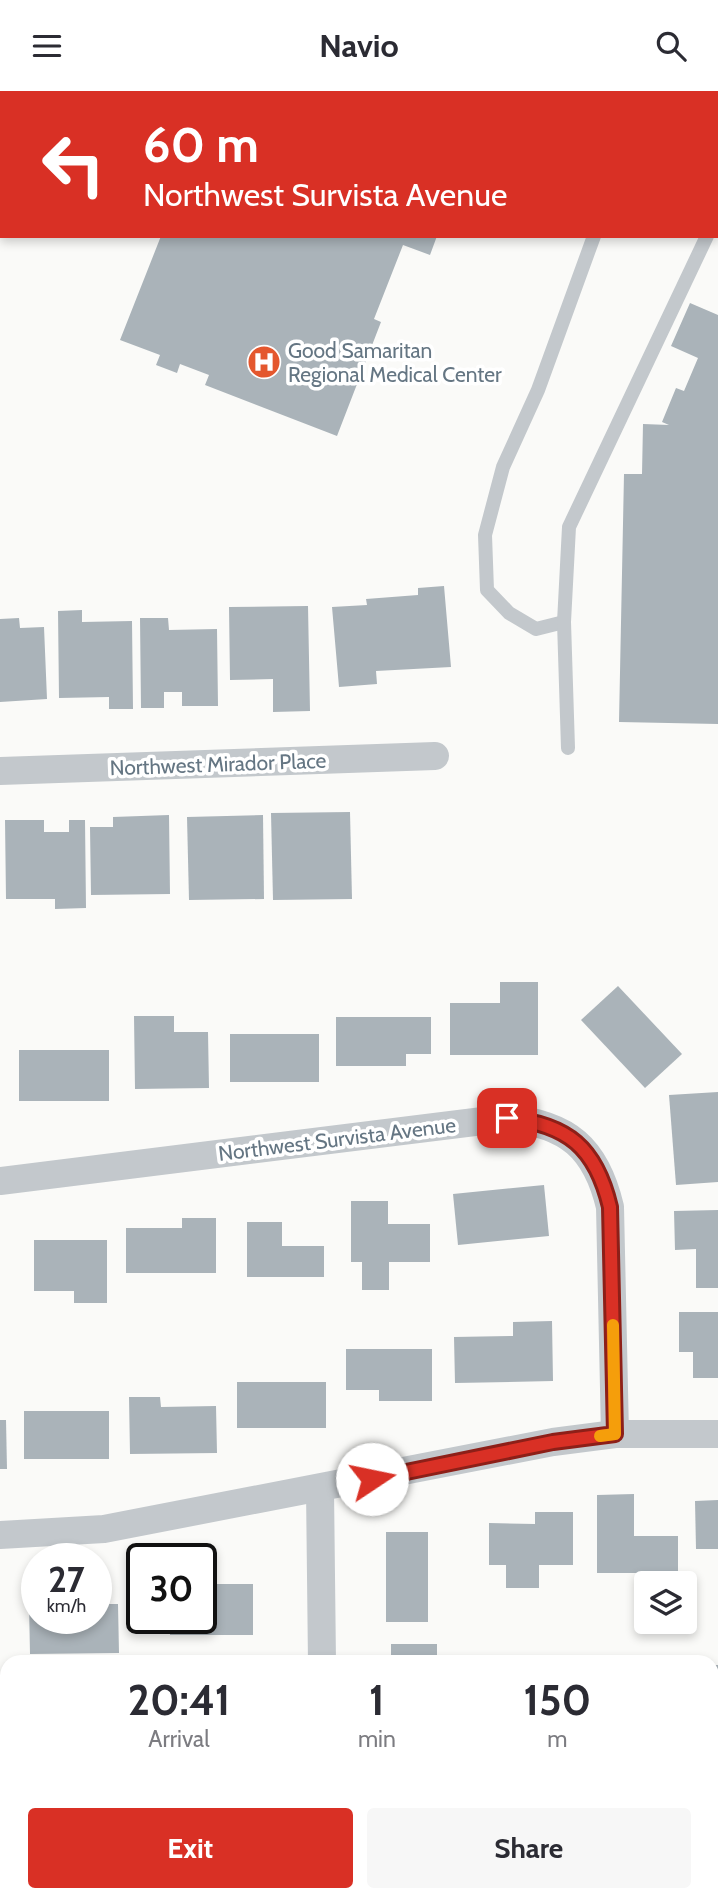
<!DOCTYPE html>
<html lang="en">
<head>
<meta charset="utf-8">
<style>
  :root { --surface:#fff; --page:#f7f7f7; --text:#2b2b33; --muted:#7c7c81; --accent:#d93025 }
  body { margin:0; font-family:Cabin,sans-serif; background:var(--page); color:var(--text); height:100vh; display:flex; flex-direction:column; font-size:26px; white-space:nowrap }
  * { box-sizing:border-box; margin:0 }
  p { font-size:23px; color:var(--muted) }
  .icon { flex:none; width:38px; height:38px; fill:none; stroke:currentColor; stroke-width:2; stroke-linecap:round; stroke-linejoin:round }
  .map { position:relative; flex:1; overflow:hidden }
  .sheet { position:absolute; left:0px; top:1564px; width:719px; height:247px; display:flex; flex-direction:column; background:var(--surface); border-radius:21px 21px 0 0; box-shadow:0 4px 10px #0003 }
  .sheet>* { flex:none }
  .top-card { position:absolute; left:0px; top:0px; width:719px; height:147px; box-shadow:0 4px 10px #0003; background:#d93025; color:#fff; overflow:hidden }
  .buttons { position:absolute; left:634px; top:1480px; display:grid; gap:14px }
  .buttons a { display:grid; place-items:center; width:63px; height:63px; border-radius:7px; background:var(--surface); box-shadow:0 4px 10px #0003; font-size:35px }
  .speed { position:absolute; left:21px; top:1452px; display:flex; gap:14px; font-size:35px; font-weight:700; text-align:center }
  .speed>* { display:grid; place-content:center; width:91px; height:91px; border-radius:50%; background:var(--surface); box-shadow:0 4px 10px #0003; line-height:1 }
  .speed small { font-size:18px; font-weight:400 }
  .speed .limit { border:4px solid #111; border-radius:10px; background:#fff; color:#111 }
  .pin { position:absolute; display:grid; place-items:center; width:60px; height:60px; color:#fff; margin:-30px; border-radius:14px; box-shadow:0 4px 10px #0006 }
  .me { position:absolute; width:77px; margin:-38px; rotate:79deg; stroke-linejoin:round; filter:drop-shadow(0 0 5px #0008) }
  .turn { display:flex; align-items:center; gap:24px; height:147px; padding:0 28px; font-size:32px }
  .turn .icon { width:91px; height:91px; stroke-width:2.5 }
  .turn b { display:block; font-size:49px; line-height:60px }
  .eta { display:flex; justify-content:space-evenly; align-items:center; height:119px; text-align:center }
  .eta b { font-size:42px; font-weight:700; line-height:49px }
  .primary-button { display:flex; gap:14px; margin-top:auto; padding:14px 28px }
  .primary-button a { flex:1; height:80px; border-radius:7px; background:var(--accent); color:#fff; font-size:28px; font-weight:700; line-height:80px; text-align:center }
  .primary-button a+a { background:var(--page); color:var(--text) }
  header { display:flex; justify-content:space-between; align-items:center; height:91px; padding:0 28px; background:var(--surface); font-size:32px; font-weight:700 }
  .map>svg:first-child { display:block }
  .building { fill:#aab3b9 }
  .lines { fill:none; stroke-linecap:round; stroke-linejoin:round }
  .service { stroke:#c3c8cc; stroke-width:14 }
  .minor { stroke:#c3c8cc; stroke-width:28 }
  .route-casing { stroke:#8d1f18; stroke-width:18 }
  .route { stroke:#d93025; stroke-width:12 }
  .slow { stroke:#f59e0b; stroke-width:12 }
  .labels { text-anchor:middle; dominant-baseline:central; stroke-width:7; stroke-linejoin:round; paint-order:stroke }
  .poi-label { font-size:21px; fill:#657683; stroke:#fff; text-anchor:start }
  .street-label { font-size:21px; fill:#657683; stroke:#fff }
</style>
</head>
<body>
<header><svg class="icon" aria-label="menu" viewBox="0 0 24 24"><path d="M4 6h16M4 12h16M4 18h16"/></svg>Navio<svg class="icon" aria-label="search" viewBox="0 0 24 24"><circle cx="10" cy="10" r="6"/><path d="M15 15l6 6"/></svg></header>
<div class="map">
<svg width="718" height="1810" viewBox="0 0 718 1810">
  <rect width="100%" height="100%" fill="#fafaf8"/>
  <!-- building -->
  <g class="building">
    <polygon points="161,145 437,145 430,164 403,154 374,228 381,231 337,345 205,294 209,284 180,273 177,282 156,274 160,264 120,249"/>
    <polygon points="690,212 718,224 718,633 619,631 624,383 642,383 643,333 669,334 662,331 676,297 684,300 698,267 671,255"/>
    <polygon points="444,495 451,576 376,580 377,593 339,596 332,516 367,514 366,508 418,504 418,497"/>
    <polygon points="308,515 310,620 273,621 273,588 230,589 229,516"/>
    <polygon points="82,519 82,531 132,530 133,618 109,618 109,606 59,607 58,520"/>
    <polygon points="19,527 20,537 44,536 47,608 0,611 0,528"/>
    <polygon points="140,527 168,527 169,539 217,538 218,615 182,615 182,601 164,601 164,617 141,617"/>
    <polygon points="350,721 352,808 273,809 271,722"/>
    <polygon points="169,724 170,803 91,804 90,736 113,736 113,726"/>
    <polygon points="263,724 264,808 189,809 187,726"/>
    <polygon points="5,729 44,729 44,741 69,741 69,729 85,729 86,817 55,818 55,808 6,808"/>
    <polygon points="500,891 538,891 538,964 450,964 450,912 500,912"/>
    <polygon points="618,895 682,963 645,997 581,929"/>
    <polygon points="134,925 174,925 174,941 208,941 209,997 135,998"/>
    <polygon points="336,926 431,926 431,963 406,963 406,975 336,975"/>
    <rect x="230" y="943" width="89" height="48"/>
    <rect x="19" y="959" width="90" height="51"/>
    <polygon points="718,1001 718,1091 676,1094 669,1004"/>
    <polygon points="544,1094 549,1145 458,1154 453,1103"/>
    <polygon points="351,1110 388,1110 388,1133 430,1133 430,1171 389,1171 389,1199 362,1199 362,1171 351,1171"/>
    <polygon points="718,1119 718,1197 696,1197 696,1158 675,1159 674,1120"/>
    <polygon points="182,1127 216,1127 216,1182 126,1182 126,1137 182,1137"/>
    <polygon points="247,1131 282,1131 282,1155 324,1155 324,1186 247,1186"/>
    <polygon points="34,1149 107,1149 107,1212 74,1212 74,1200 34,1200"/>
    <polygon points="679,1221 718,1221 718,1287 693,1287 693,1261 679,1261"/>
    <polygon points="552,1230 553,1290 455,1292 454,1246 513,1245 513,1231"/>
    <polygon points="346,1258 432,1258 432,1310 379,1310 379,1299 346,1299"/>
    <rect x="237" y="1291" width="89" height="46"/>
    <polygon points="129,1306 160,1306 161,1316 216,1315 217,1362 130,1363"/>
    <rect x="24" y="1320" width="85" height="48"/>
    <polygon points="0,1329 6,1329 7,1378 0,1378"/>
    <polygon points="634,1403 634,1445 678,1445 678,1482 597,1482 597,1404"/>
    <polygon points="718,1409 718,1458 696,1458 695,1410"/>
    <polygon points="535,1421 573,1421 573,1474 539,1474 539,1497 506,1497 506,1474 489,1474 489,1432 535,1433"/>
    <rect x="386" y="1441" width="42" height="90"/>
    <polygon points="201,1493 253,1493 253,1544 170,1544 170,1528 201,1528"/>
    <polygon points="29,1513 37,1513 37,1528 96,1528 96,1513 118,1513 119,1562 30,1563"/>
    <rect x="391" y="1553" width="46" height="19"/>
    <polygon points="630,1568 679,1569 679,1572 630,1572"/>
    <rect x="712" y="1574" width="6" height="51"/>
    <rect x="712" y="1715" width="6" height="43"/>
    <rect x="394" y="1804" width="45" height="6"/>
    <rect x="523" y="1804" width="47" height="6"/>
  </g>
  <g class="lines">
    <!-- service -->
    <g class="service">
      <polyline points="75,0 75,2"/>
      <polyline points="172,2 173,0"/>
      <polyline points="718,124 718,123"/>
      <polyline points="564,531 536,538 509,522 487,499 485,444 503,376 538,299 594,145"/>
      <polyline points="568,657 564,531 569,436 707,145"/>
    </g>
    <!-- minor -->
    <g class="minor">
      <polyline points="0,680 435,665"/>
      <path d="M0 1090 507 1027C568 1033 596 1057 610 1116L615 1343"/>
      <polyline points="320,1398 322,1572"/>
      <polyline points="0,1444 104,1438 553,1351 615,1343 718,1343"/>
      <polyline points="323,1804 323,1810"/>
    </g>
  </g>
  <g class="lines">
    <defs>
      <path id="route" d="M372 1388 553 1351 615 1343 610 1116C596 1057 568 1033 507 1027"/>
    </defs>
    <!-- route casing -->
    <use href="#route" class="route-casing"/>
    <!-- route -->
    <use href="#route" class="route"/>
    <!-- slow -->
    <polyline class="slow" points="600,1345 615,1343 613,1234"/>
  </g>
  <!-- icons -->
  <defs>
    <symbol id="hospital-disc" viewBox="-11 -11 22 22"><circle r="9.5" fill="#e4572e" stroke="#fff"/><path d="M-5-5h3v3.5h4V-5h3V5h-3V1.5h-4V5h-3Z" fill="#fff"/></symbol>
  </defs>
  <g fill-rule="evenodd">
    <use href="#hospital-disc" x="245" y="252" width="38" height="38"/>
  </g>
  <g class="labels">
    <!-- poi labels -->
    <g class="poi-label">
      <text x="288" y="259">Good Samaritan<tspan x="288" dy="24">Regional Medical Center</tspan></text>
    </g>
    <!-- street labels -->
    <g class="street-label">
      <text transform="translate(218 673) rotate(-2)">Northwest Mirador Place</text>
      <text transform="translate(337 1048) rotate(-7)">Northwest Survista Avenue</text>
    </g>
  </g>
</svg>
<div class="buttons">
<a><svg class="icon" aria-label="layers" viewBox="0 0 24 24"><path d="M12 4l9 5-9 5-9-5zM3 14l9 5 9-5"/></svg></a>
</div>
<div class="speed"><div>27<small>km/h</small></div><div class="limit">30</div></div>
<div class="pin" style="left:507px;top:1027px;background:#d93025"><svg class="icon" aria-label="arrive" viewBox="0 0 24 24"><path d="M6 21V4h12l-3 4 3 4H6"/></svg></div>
<svg class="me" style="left:372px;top:1388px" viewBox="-20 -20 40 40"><circle r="19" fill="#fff"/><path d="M0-13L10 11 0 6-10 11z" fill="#d93025"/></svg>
<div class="top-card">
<div class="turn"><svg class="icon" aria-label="left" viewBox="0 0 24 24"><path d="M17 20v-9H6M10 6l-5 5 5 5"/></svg><div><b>60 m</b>Northwest Survista Avenue</div></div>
</div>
<section class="sheet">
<div class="eta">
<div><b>20:41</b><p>Arrival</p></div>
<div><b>1</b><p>min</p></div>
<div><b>150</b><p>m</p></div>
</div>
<div class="primary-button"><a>Exit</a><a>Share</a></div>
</section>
</div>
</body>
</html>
